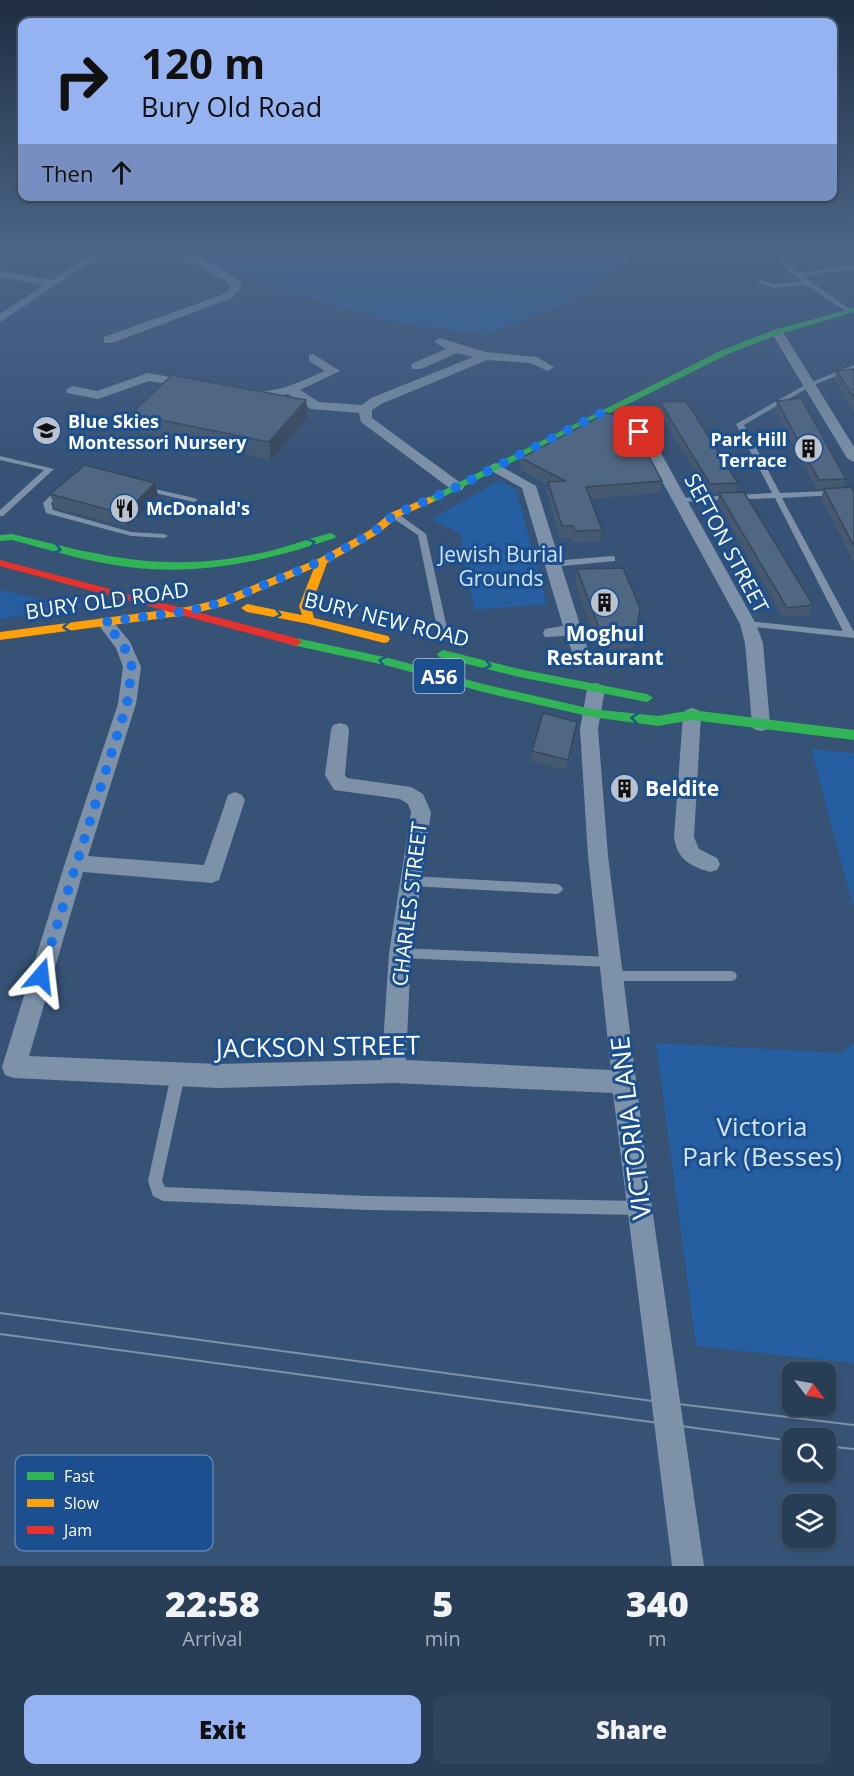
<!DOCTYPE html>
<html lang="en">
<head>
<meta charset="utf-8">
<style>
  :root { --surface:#283e57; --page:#30455d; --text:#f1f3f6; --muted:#a5aeba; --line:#44576d; --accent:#95b2f1 }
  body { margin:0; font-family:"Open Sans",sans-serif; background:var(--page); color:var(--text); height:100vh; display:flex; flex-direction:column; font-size:22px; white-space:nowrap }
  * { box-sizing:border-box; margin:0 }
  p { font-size:20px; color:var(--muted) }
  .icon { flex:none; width:33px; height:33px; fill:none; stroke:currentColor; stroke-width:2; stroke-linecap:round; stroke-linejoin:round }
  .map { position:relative; height:1566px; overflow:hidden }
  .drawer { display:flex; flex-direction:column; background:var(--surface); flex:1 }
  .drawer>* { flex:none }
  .top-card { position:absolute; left:18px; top:18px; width:819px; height:183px; border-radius:12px; box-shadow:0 2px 4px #0004,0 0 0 2px var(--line); background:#95b2f1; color:#111; overflow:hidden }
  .needle { width:39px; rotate:122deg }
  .buttons { position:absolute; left:782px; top:1362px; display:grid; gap:12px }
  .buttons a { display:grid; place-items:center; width:54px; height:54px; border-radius:12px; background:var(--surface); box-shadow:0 2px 4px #0004,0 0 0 2px var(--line); font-size:30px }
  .pin { position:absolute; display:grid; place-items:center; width:51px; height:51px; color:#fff; margin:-26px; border-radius:12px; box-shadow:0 3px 9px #0006 }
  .me { position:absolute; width:66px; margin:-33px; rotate:17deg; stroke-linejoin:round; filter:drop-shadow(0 0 4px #0008) }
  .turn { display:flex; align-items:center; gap:21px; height:126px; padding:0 24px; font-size:27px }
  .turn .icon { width:78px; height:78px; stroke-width:2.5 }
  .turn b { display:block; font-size:42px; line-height:51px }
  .then { display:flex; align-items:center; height:57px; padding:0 24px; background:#0003; gap:12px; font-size:22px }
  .eta { display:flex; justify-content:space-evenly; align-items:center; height:102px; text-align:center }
  .eta b { font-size:36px; font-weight:800; line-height:42px }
  .action { display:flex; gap:12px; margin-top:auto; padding:12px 24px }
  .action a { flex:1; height:69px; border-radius:12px; background:var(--accent); color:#111; font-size:24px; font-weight:800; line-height:69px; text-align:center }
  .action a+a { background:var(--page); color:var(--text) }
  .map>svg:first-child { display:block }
  .green { fill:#265fa1 }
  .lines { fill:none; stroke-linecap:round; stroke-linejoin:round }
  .lane { fill:#7d92a8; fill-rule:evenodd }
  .street { fill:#7d92a8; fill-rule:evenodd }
  .fast { fill:#30b455; fill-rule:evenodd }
  .slow { fill:#ff9f0a; fill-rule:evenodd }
  .jam { fill:#e5322d; fill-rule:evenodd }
  .tram { stroke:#7e92a7; stroke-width:2 }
  .wall { fill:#455971 }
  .shaded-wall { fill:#38485c }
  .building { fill:#506783; stroke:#38485c; stroke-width:1.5 }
  .oneway { stroke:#1d5989 }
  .route { stroke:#1a73e8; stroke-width:10; stroke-dasharray:0 18 }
  .labels { text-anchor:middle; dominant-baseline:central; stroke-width:6; stroke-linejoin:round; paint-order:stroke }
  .far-poi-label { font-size:18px; font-weight:bold; fill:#fff; stroke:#1b4f8f; text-anchor:start }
  .shield { fill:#1b4f8f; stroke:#bbcadd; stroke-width:1.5 }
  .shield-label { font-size:20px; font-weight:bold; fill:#fff }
  .street-label { font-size:21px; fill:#fff; stroke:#1b4f8f }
  .park-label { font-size:21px; fill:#cfe3fa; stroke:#1b4f8f }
  .poi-label { font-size:21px; font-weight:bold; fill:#fff; stroke:#1b4f8f }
  .near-street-label { font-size:26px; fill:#fff; stroke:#1b4f8f }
  .near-park-label { font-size:26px; fill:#cfe3fa; stroke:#1b4f8f }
  .key { fill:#1b4f8f; stroke:#5f84b1; stroke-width:1.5 }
  .key-label { font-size:16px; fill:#fff }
</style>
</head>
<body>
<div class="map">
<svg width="854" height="1566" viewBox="0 0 854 1566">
  <rect width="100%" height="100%" fill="#365274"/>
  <!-- green -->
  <g class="green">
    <polygon points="193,251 644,251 567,303 487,335 391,322 284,290"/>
    <polygon points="500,480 516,490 547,604 474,610 460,534 432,519"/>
    <polygon points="0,590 39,599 90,604 0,619"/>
    <polygon points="811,749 854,753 854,910"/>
    <polygon points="656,1043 841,1053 854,1043 854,1363 696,1346"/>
  </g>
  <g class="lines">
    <!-- lane -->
    <g class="lane">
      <path d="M765 251C783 249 786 264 798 273L854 265V269L803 276 851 310V312H847L807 285 775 288 758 283V281L760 280 775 284 803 282 788 271 779 257Z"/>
      <polygon points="854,365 854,369 811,386 744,425 780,493 854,490 854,494 782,498 854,632 854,638 745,626 743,624 748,621 843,631 775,498 680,502 676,500 680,498 772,493 736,424 807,384"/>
      <polygon points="0,456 54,469 3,516 0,516 0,510 44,470 0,460"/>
      <polygon points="142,486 194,498 198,500 194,502 142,490"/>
      <polygon points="58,488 61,488 65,490 51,503 53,510 131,532 164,534 168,536 164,538 131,536 46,513 43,503"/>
      <polygon points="391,513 397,513 426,534 447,628 445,630 442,631 437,628 418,535 391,517"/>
      <polygon points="612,556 615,557 615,561 552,567 548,564 552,561"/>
      <polygon points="411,876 557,884 561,886 563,889 561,892 557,894 411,886 407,884 405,881 407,878"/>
      <polygon points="400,948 610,957 614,958 616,962 614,966 610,967 400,958 396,957 394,953 396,949"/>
      <polygon points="612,971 731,971 735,972 737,976 735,980 731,981 612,981 608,980 606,976 608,972"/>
      <polygon points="178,1069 183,1071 185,1075 162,1181 165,1187 368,1196 639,1201 644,1203 646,1208 644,1213 639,1215 368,1210 163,1201 153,1196 148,1181 171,1075 173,1071"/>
    </g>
    <!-- street -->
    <g class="street">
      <polygon points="96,251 107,251 0,322 0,314 44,285 0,277 0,271 52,280"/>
      <path d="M168 251C186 249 230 271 243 285L232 298 112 343H104V337L224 294 231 286 225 280Z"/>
      <polygon points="777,328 783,332 854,447 854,462 847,458 771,332"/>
      <path d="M440 338 486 352 537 357 554 367 548 371 530 363 487 360 381 404 372 410V418L462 484 464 487 462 490H452L361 422 359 413 311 409 288 394 262 401 243 397 242 394 248 390C275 396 300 381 325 371L309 361V355L313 354 340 371 300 390 319 402 362 405 371 398 473 357 457 353 421 369H413L411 366 413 363 446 349 434 342Z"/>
      <polygon points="148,373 193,381 199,385 193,389 149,381 98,399 67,393 66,390 72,386 97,391"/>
      <polygon points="612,414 644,429 652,437 756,624 763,643 770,724 768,729 761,731 754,729 752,724 745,643 740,624 639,439 607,421 605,418"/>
      <polygon points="495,463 536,486 588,650 585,654 573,654 566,636 545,637 543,633 545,629 563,626 522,488 490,470 488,467"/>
      <polygon points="105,618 111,619 130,642 141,667 136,704 88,856 204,865 228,795 235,792 242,795 245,800 219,880 212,883 83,872 29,1056 218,1064 382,1060 389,953 411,812 408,804 400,799 334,790 325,775 331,730 333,725 340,723 347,725 349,730 345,775 347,778 411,787 423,794 431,812 411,953 406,1060 611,1070 588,856 580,729 587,689 590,685 596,683 602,685 605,689 598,729 608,856 652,1208 704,1566 672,1566 613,1093 393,1083 218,1088 14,1078 5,1075 2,1067 65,863 118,704 123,667 116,648 97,623 99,619"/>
      <path d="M692 708 698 710 701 715 694 837 699 849 717 858 720 864 717 870 710 872C690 866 677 859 674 837L683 715 686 710Z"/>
    </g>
    <!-- fast -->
    <g class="fast">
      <polygon points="854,308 854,312 780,334 728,354 433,502 429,503 424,500 722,350 774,330"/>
      <path d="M331 533 336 536 335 538C268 561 199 576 128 567 88 562 50 550 12 540L0 541V535L12 534C102 556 162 573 256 554 282 549 306 539 331 533Z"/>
      <polygon points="296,638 389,658 483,684 592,709 658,716 692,710 854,730 854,740 692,720 658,726 592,717 483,692 389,666 292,645 290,642 292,639"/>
      <polygon points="443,650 519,669 647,694 653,698 647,702 519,677 439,657 437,654"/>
    </g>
    <!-- slow -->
    <polygon class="slow" points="429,497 434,500 433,502 398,517 378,534 327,563 311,606 314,618 388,636 390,639 388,642 384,643 309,624 247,612 241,608 247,604 302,615 299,606 314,568 224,606 187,615 0,640 0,632 187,607 217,600 318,559 370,530 390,513"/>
    <!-- jam -->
    <polygon class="jam" points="0,560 296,638 302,642 296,646 0,566"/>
    <!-- tram -->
    <g class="tram">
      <polyline points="0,1313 645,1400 854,1425"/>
      <polyline points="0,1334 792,1441"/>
      <polyline points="825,1446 854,1449"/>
    </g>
  </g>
  <!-- wall -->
  <g class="wall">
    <polygon points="854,369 854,413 834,379 837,371"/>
    <polygon points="306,400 308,417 271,460 135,431 131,414"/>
    <polygon points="777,401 846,479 843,488 854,493 854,563 821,498 824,489 816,489 775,410"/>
    <polygon points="660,402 738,483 735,493 813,605 810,615 783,617 717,503 719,493 731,493 708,493 658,411"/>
    <polygon points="521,458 662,481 660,493 591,499 602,530 600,542 574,543 572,538 560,538 547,494 548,485 520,470"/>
    <polygon points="155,483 158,496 128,527 55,508 50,494"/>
    <polygon points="577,569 636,634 633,648 608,649 596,642 575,583"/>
    <polygon points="577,722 566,770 531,761 532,751"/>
  </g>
  <!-- shaded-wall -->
  <g class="shaded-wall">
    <polygon points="306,400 308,417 271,460 269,442"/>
    <polygon points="155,483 158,496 128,527 124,514"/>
  </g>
  <!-- building -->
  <g class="building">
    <polygon points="854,369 854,398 837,371"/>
    <polygon points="172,375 306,400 269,442 131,414"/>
    <polygon points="801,398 846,479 819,480 777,401"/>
    <polygon points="686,401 738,483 710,484 660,402"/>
    <polygon points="606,413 612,414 632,425 662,481 586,487 602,530 575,531 573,526 562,526 548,482 565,481 521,458"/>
    <polygon points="85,465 155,483 124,514 50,494"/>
    <polygon points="851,487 854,493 854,546 824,489"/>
    <polygon points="744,492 813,605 787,608 719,493"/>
    <polygon points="623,568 640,608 636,634 610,635 599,628 577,569"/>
    <polygon points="543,713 577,722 568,760 532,751"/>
  </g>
  <!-- one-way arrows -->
  <defs><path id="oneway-chevron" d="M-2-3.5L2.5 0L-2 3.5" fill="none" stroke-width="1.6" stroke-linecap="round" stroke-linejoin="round" transform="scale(1.5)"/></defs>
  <g class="oneway">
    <use href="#oneway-chevron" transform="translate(311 543) rotate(-18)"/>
    <use href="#oneway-chevron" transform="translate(57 549) rotate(14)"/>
    <use href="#oneway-chevron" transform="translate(277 614) rotate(11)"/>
    <use href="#oneway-chevron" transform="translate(67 627) rotate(173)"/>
    <use href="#oneway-chevron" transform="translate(383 661) rotate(-168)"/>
    <use href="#oneway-chevron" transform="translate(487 665) rotate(14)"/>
    <use href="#oneway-chevron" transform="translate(635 718) rotate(-173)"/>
  </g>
  <!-- sky -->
  <linearGradient id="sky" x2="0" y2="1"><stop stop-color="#1e2d40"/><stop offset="0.53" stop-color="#4c6688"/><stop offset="1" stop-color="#4c6688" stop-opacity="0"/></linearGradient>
  <rect width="854" height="470" fill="url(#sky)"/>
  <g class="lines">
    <!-- route -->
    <polyline class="route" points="41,976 127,704 132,667 124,646 105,622 188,611 220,603 322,561 374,532 394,515 457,487 601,413 639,432"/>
  </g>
  <!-- icons -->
  <defs>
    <symbol id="school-disc" viewBox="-11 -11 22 22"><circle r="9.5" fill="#b9c2ce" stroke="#1b4f8f"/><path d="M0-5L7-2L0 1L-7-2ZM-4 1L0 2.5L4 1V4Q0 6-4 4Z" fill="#111"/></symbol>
    <symbol id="building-disc" viewBox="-11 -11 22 22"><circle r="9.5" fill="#b9c2ce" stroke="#1b4f8f"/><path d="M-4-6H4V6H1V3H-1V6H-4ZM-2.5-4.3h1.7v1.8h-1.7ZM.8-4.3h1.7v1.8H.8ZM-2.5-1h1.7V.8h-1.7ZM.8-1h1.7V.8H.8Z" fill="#111"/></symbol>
    <symbol id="restaurant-disc" viewBox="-11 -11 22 22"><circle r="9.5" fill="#b9c2ce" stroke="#1b4f8f"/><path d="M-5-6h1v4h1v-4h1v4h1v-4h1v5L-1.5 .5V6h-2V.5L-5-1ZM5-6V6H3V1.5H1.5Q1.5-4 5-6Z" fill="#111"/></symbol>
  </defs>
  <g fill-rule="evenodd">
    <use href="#school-disc" x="30" y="414" width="33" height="33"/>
    <use href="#building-disc" x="792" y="432" width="33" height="33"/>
    <use href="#restaurant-disc" x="108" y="492" width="33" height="33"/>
    <use href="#building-disc" x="588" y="586" width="33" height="33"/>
    <use href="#building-disc" x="608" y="772" width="33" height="33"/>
  </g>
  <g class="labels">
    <!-- far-poi labels -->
    <g class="far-poi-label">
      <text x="68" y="421">Blue Skies<tspan x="68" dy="21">Montessori Nursery</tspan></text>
      <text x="787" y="439" text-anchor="end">Park Hill<tspan x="787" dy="21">Terrace</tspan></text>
      <text x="146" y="508">McDonald's</text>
    </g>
    <!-- shield labels -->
    <rect class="shield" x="413.5" y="659" width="51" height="34" rx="4.5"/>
    <g class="shield-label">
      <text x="439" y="676">A56</text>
    </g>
    <!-- street labels -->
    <g class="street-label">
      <text transform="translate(727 543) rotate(62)">SEFTON STREET</text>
      <text transform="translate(107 600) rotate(-8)">BURY OLD ROAD</text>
      <text transform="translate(387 619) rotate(14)">BURY NEW ROAD</text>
      <text transform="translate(409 904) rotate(-83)">CHARLES STREET</text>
    </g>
    <!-- park labels -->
    <g class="park-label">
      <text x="501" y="554">Jewish Burial<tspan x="501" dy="24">Grounds</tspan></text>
    </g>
    <!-- poi labels -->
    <g class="poi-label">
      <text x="605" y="633">Moghul<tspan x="605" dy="24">Restaurant</tspan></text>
      <text x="645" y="788" text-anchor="start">Beldite</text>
    </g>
    <!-- near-street labels -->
    <g class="near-street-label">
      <text transform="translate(318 1046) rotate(-1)">JACKSON STREET</text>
      <text transform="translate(630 1128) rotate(-97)">VICTORIA LANE</text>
    </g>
    <!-- near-park labels -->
    <g class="near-park-label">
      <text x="762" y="1126">Victoria<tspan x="762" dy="30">Park (Besses)</tspan></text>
    </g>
  </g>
  <!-- legend -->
  <rect x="15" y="1455" width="198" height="96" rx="9" class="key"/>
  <rect x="27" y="1472" width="27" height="8" fill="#30b455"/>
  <rect x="27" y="1499" width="27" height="8" fill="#ff9f0a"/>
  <rect x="27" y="1526" width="27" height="8" fill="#e5322d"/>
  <g class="key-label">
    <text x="64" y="1482">Fast</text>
    <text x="64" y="1509">Slow</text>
    <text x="64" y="1536">Jam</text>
  </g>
</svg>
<div class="buttons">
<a><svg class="needle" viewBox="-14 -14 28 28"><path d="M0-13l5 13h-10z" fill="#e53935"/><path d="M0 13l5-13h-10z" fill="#a5aeba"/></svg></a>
<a><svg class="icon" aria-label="search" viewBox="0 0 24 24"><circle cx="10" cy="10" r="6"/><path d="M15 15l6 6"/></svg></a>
<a><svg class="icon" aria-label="layers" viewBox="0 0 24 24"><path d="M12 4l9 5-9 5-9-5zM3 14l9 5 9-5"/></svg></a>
</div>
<div class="pin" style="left:639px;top:432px;background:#d93025"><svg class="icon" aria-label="arrive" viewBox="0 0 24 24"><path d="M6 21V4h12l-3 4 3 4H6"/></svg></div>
<svg class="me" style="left:41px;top:976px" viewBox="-20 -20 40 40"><path d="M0-17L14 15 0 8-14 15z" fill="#1a73e8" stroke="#fff" stroke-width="4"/></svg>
<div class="top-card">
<div class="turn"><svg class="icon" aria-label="right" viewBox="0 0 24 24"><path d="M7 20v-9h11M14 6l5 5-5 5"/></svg><div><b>120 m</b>Bury Old Road</div></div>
<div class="then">Then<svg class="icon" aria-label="ahead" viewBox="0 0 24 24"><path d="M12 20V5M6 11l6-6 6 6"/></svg></div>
</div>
</div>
<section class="drawer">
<div class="eta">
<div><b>22:58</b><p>Arrival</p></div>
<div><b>5</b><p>min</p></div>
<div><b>340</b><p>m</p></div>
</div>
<div class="action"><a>Exit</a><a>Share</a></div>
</section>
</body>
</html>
